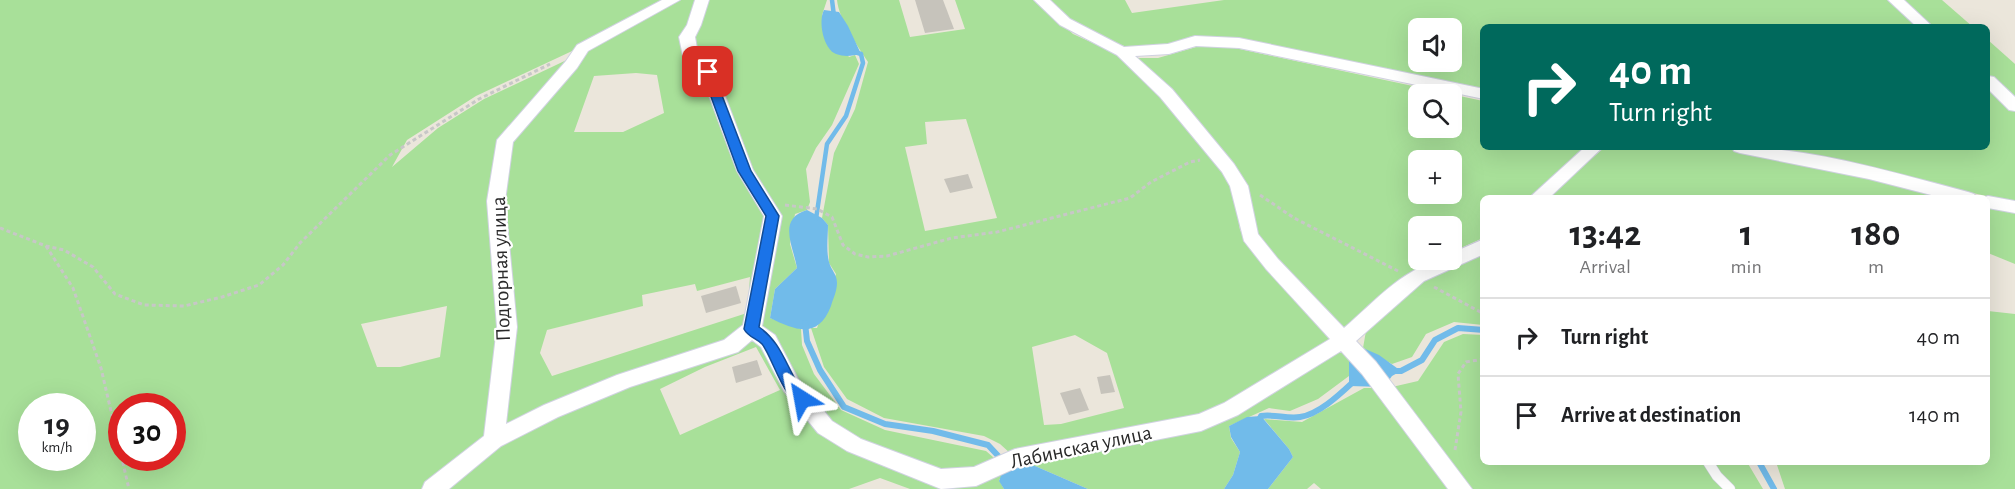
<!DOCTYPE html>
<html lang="en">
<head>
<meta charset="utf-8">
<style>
  :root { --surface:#fff; --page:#f6f6f6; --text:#202124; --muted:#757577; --line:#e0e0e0 }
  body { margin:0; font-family:"Alegreya Sans",sans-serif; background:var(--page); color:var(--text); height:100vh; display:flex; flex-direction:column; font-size:22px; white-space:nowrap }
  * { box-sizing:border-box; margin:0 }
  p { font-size:20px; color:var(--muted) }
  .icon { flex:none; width:33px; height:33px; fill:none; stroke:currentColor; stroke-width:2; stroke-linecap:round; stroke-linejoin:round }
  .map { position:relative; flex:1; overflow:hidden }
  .details { position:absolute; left:1480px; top:195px; width:510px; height:270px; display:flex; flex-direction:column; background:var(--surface); border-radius:9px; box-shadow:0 6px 24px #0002 }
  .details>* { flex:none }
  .guide { position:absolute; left:1480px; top:24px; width:510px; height:126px; border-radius:9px; box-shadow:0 6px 24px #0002; background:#00695c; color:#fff; overflow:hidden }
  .buttons { position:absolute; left:1408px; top:18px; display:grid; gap:12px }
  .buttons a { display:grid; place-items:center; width:54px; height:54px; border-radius:9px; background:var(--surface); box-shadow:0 6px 24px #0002; font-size:30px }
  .speed { position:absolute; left:18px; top:393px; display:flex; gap:12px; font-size:30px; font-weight:700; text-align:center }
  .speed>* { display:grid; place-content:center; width:78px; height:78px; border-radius:50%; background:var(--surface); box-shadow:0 6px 24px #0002; line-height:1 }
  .speed small { font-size:15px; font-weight:400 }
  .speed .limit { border:9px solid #d22; background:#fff; color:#111 }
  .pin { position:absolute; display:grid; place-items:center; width:51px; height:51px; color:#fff; margin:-26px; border-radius:12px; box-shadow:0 3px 9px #0006 }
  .me { position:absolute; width:66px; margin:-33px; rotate:326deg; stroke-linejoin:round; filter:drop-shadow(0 0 4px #0008) }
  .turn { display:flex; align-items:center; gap:21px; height:126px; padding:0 30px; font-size:27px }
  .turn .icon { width:78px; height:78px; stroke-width:2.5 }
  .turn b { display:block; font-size:42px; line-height:51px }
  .eta { display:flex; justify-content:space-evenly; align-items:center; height:102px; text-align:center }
  .eta b { font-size:36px; font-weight:700; line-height:42px }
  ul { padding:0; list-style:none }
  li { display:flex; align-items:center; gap:18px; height:78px; padding:0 30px; border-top:2px solid var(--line) }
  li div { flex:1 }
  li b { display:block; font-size:22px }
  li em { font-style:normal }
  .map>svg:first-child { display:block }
  .green { fill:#a8e099; fill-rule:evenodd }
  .water { fill:#71bbea }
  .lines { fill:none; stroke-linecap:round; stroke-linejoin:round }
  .stream-far1 { stroke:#71bbea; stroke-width:4.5 }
  .stream { stroke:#71bbea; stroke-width:6 }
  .building { fill:#c6c3bb }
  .service-casing { stroke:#d0d2e1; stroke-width:11 }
  .minor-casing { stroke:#d0d2e1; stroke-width:2 }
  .path { stroke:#c7c7c7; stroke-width:3; stroke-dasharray:4 3; stroke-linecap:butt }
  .service { stroke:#fff; stroke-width:10 }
  .minor { fill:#fff; fill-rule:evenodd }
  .route { fill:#1a73e8; stroke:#114b97; stroke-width:1.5 }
  .labels { text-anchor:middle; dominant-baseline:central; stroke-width:4.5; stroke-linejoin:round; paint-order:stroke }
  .street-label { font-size:21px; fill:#292929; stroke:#fff }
</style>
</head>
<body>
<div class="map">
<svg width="2015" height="489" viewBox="0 0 2015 489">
  <rect width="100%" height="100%" fill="#ebe6db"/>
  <!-- green -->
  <g class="green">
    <path d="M0 0H666L570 52 476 96 407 140 392 167 438 128 484 99 573 57 505 135 503 324 491 434 425 489H0ZM447 306 440 357 400 367H377L361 324ZM32 406H82V458H32ZM122 406H172V458H122Z"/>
    <path d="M677 0H699L684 37 706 75 769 216 751 317 736 335 499 434 501 200 509 143 585 49ZM636 73 657 75 664 113 623 132H574L594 76ZM750 277 747 313 552 376 540 353 547 330 643 306 642 295 695 284 697 291Z"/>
    <path d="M706 0H827L822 15 849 57 855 55 859 64 832 125 816 148 806 169 810 202 807 210 795 214 790 244 797 268 775 289 770 318 801 329 802 345 814 374 841 410 885 430 986 451 1008 470 999 480 1004 489H910L880 478 849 489H438L487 447 753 333 778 214 748 169 696 55 693 36ZM756 347 780 390 680 435 660 389 705 367Z"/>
    <path d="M837 0H899L910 37 965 29 955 0H1033L1043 5 1073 34 1111 51 1128 64 1160 95 1223 170 1234 193 1240 230 1252 249 1349 356V376L1318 399 1290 411 1269 408 1229 426 1231 438 1240 452 1233 475 1224 489H1088L1035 466 1021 463 1000 444 984 436 884 418 847 399 824 367 811 328H817L836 274 829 263 828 225 822 218 834 153 855 109 868 62C857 45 839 20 837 0ZM966 119 997 218 925 231 905 147 927 144 925 122ZM1075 335 1107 353 1124 408 1061 424 1044 425 1032 347Z"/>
    <path d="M1049 0H1125L1132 13 1224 0H1890L1920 27H1484L1483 91 1237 40 1192 36 1167 46H1124L1098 37 1069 20ZM1419 28H1452V62H1419Z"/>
    <polygon points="1900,0 1942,0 1973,27 1931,27"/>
    <polygon points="1988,40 2015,64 2015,101 1988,76"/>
    <path d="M1203 45 1235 48 1483 101 1484 147H1584L1529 198H1484L1483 238 1452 252V226H1419V260H1437C1402 276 1372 303 1346 332L1254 235 1243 186 1134 58H1158ZM1419 94H1452V128H1419ZM1419 160H1452V194H1419Z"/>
    <path d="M1988 85 2015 109V202C1931 185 1848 163 1764 147H1988Z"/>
    <polygon points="1605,147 1718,147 1865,177 1949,198 1546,198"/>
    <polygon points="1988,207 2015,212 2015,264 1988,253"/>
    <polygon points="1483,250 1483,325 1454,322 1426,334 1412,357 1392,364 1363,348 1366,331 1425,276"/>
    <polygon points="1988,311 2015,314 2015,489 1785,489 1776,462 1988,462"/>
    <polygon points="1463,334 1484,335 1484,462 1747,462 1763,489 1466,489 1392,387 1418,381 1444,342"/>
    <polygon points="1364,388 1375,388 1456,489 1321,489 1314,483 1307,489 1268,489 1293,457 1289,449 1264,419 1302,422"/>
  </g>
  <!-- water -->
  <g class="water">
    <path d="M824 10 839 12 848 26 861 54C852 56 844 57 836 54 823 49 818 21 824 10Z"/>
    <path d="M807 210 822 218 828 225C828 236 826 251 829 262 831 270 837 274 837 283 837 291 833 299 831 306 818 339 797 331 770 318L775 289 797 268C793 245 777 219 807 210Z"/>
    <polygon points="1363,348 1379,355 1401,371 1392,376 1384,387 1349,386 1349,356 1352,349"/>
    <polygon points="1261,416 1289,449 1293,457 1268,489 1224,489 1233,475 1240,452 1231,437 1229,426 1247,417"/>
    <polygon points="1021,463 1035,466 1088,489 1004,489 999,481 1002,473"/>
  </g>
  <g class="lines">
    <!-- stream-far1 -->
    <g class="stream-far1">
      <polyline points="832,0 834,16"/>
      <polyline points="816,219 827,144 846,116 863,63 861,54 855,52"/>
    </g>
    <!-- stream -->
    <g class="stream">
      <polyline points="805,323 807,341 820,370 844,407 885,424 933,431 988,445 1002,460"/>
      <polyline points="1396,371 1401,371 1422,360 1435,340 1458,328 1484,330"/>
      <path d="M1259 420 1261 416C1274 414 1287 419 1300 417 1319 414 1339 395 1353 382"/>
      <polyline points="1759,462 1774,489"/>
    </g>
  </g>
  <!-- building -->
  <g class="building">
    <polygon points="915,0 943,0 954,29 925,33"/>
    <polygon points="968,174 973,188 950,193 944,179"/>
    <polygon points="736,286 741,303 706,313 701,296"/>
    <polygon points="757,360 762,375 736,383 732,367"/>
    <polygon points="1110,375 1115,392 1101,394 1097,377"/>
    <polygon points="1080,388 1089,410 1069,415 1060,393"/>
  </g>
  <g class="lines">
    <defs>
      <polyline id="service" points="1708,462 1717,476 1730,489"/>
      <g id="minor">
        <path d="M662 0H680L588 51 577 68 513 142 505 201 517 327 506 424 544 405 617 375 724 340 743 325 764 216 737 171 701 74 683 56 679 37 687 25 695 0H709L701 25 695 37 698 54 716 72 753 170 782 216 762 326 775 335 798 379 832 421 861 439 941 469 974 467 1015 449 1199 414 1224 403 1330 339 1266 269 1244 241 1230 186 1222 172 1160 97 1117 55 1060 25 1034 0H1050L1070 19 1124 47 1168 44 1195 36 1239 38 1484 89V99L1239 48 1196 46 1169 54 1135 56 1172 89 1234 164 1248 186 1258 234 1278 259 1344 328C1375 302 1409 260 1452 260V253L1484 239V254L1424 281 1356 341 1376 362 1472 489H1448L1362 374 1341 351 1238 415 1201 431 1018 467 976 486 941 489 847 451 818 433 784 391 761 347 752 340 738 352 630 387 558 417 501 446 449 489H422L425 482 484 436 497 327 487 201 497 140 566 61 577 45Z"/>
        <polygon points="1888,0 1904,0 1933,27 1917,27"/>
        <polygon points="1988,76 1994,77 2015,97 2015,111 2009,110 1988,89"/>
        <polygon points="1585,147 1603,147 1549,198 1529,198"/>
        <path d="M1732 147C1811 147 1891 172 1968 192L1974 194 1977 198H1943L1869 179 1740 153 1734 151Z"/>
        <polygon points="1988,196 2015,201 2015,213 1988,208 1988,198 1982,198"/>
      </g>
    </defs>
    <!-- service casing -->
    <use href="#service" class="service-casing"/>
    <!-- minor casing -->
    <use href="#minor" class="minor-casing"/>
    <!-- path -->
    <g class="path">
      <polyline points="1260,195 1294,218 1398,271"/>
      <polyline points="785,205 817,209 832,217 843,245 855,254 868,257 887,256 952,238 997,232 1130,198 1151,182 1190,162 1200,160"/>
      <polyline points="0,228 46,246 64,250 93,267 115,294 144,305 184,306 222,297 259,285 283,265 300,243 390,155 479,99 550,64"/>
      <polyline points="46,246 73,288 101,368 129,489"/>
      <polyline points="1434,287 1484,314"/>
      <polyline points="1455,450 1461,412 1458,374 1466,362 1484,359"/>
    </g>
    <!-- service -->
    <use href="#service" class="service"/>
    <!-- minor -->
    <use href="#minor" class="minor"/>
  </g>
  <!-- route -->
  <path class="route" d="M708 68 713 72 751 171 779 216 759 327C778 340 784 359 795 379 800 386 806 392 810 399L808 404C786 411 773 357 762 344 756 338 748 337 744 329L766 216 738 171 702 72Z"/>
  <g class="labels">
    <!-- street labels -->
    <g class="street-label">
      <text transform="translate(501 269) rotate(-92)">Подгорная улица</text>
      <text transform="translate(1081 447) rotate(-12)">Лабинская улица</text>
    </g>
  </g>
</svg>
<div class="buttons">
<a><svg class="icon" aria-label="sound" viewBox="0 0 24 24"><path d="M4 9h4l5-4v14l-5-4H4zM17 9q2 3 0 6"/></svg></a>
<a><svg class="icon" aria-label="search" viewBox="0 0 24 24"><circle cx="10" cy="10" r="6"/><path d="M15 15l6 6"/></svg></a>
<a>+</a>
<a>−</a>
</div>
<div class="speed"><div>19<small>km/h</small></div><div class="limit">30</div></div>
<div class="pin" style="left:708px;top:72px;background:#d93025"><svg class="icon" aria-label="arrive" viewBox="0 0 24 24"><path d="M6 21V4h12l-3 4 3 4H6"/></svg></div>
<svg class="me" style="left:802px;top:399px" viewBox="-20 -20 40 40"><path d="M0-17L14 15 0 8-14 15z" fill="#1a73e8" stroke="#fff" stroke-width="4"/></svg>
<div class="guide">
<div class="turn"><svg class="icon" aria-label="right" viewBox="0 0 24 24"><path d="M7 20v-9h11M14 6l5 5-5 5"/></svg><div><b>40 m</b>Turn right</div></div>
</div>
<section class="details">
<div class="eta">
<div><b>13:42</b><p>Arrival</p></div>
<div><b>1</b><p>min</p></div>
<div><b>180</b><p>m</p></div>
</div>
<ul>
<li><svg class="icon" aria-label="right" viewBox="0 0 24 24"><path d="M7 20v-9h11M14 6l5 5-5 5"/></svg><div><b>Turn right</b></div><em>40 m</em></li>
<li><svg class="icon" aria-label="arrive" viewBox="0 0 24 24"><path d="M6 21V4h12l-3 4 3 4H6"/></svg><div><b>Arrive at destination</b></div><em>140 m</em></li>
</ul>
</section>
</div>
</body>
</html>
